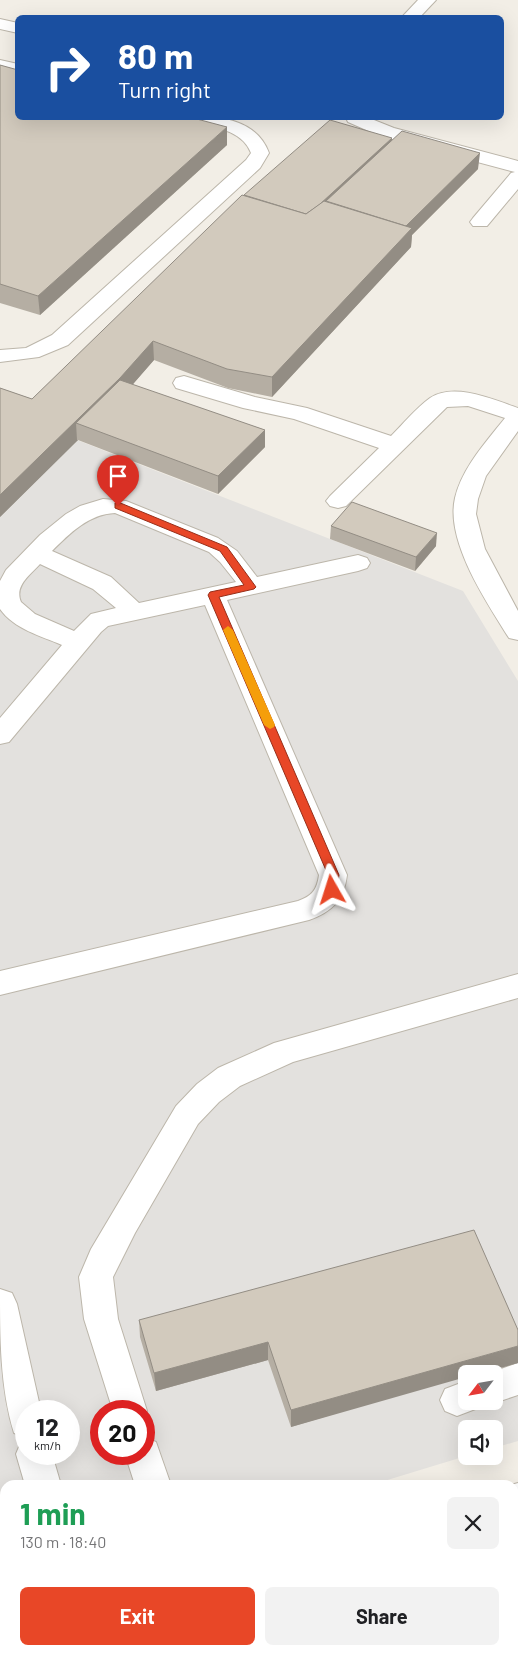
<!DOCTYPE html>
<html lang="en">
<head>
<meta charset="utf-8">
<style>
  :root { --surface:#fff; --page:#f2f2f2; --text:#202124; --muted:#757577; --accent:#e84727 }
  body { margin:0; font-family:Barlow,sans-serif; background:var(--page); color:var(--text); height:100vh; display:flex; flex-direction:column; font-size:19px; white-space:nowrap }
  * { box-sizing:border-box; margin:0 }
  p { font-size:16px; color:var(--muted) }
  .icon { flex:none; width:28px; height:28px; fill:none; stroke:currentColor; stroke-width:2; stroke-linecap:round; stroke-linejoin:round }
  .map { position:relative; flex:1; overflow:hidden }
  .side { position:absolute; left:0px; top:1480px; width:519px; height:175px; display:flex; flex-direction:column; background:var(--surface); border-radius:15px 15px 0 0; box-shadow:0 5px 20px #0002 }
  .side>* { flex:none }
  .banner { position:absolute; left:15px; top:15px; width:489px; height:105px; border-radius:8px; box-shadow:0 5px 20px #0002; background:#1a4fa0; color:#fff; overflow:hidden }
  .needle { width:32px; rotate:239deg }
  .controls { position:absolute; left:458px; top:1365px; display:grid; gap:10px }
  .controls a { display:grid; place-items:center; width:45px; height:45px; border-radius:8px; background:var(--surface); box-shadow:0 5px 20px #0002; font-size:25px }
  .speed { position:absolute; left:15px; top:1400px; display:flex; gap:10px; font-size:25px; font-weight:700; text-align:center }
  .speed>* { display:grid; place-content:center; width:65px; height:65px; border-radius:50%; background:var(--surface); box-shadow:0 5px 20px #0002; line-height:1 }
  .speed small { font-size:12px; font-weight:400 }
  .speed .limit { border:8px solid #d22; background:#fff; color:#111 }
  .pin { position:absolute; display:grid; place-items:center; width:42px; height:42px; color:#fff; margin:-51px -21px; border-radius:50% 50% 50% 0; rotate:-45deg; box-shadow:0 0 5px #0007 }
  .pin .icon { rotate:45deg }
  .me { position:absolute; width:55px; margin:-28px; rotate:354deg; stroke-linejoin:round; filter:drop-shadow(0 0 4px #0008) }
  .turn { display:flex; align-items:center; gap:18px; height:105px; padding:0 20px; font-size:22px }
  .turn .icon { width:65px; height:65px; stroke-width:2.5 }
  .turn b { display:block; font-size:35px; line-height:42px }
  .round { display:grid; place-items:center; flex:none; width:52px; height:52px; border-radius:8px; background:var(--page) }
  .head { display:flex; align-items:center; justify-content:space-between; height:85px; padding:0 20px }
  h1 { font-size:30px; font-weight:700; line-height:38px; color:#1e9e55 }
  .cta { display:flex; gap:10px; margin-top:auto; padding:10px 20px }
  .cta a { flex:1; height:58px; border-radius:8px; background:var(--accent); color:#fff; font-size:20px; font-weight:700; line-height:58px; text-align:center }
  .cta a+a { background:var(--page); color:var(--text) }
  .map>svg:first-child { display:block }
  .parking { fill:#e3e1de; fill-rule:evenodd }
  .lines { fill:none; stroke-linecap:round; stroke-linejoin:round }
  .minor-casing { stroke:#bcb6aa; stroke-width:2 }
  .minor { fill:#fff; fill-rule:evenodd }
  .wall { fill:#b5aea3 }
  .shaded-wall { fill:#938d84 }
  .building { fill:#d2cabd; stroke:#938d84 }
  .route { fill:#e84727; stroke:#972e19 }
  .slow { fill:#f59e0b }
</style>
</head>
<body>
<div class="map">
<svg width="518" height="1655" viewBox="0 0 518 1655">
  <rect width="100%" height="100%" fill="#f2eee6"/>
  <!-- parking -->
  <path class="parking" d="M77 440 463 591 518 681V1441L494 1448V1429H466V1456L371 1485H5V1595L0 1596V516ZM466 1374H494V1401H466ZM26 1411H69V1454H26ZM101 1411H144V1454H101Z"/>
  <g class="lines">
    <defs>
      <g id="minor">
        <polygon points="418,0 436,0 419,18 401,18"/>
        <polygon points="0,19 18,23 18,33 0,29"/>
        <polygon points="0,60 18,64 18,75 0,71"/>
        <path d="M188 118C219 114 257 120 269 153L260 168 68 345 39 357 0 362V350L26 348 52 335 246 160 251 153C242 129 212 127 190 122Z"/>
        <polygon points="346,118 369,118 394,128 518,161 518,189 487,226 473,226 470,222 473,218 511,173 515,172 380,136 348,122"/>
        <path d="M184 376 255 397 307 408 391 436C403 424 416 408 430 398 455 382 494 400 518 408V431L486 476 478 499 476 514 485 549 518 611V640L509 638C487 603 445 541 455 498 462 468 486 442 505 418L468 406 447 407 346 506 338 508 330 506 326 501 330 496 379 448 294 419 243 408 176 388 173 383 176 378Z"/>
        <path d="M103 499 126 501 218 538 237 551 257 577 358 555 367 558 370 563 367 568 358 571 227 600 347 875C344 900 332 912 309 920L0 995V971L298 901C312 896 317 890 319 875L205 605 108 626 101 632 9 742 0 744V718L62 645C41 636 14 629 0 609V581L6 570 40 535 66 514 80 506ZM115 513 209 552 220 562 236 582 139 603 111 577 52 551C70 533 89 514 115 513ZM40 564 93 589 116 608 91 614 74 631 35 614 21 602C14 586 30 575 40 564Z"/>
        <polygon points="518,974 518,998 293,1062 240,1086 219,1102 198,1124 135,1233 113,1277 118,1319 147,1411 144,1419 144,1411 113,1411 84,1319 79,1277 91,1249 176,1106 197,1084 218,1068 274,1043"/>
        <path d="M0 1289 12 1293 17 1304 41 1411H26V1437L14 1433C0 1388 0 1336 0 1289Z"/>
        <polygon points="518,1363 518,1395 494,1403 489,1401 494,1401 494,1374 487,1374"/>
        <polygon points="466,1381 466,1401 482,1401 478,1408 457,1416 445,1411 440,1400 445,1389"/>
        <polygon points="144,1437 156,1442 171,1485 135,1485 125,1454 144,1454"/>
        <polygon points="26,1440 26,1454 52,1454 61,1485 25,1485 16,1454 21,1442"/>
        <polygon points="518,1483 518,1517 514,1518 514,1485 511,1485"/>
        <polygon points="518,1597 518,1635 514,1636 514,1598"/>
        <polygon points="5,1643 5,1650 54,1650 52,1655 0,1655"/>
        <polygon points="183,1650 222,1650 220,1655 181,1655"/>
        <polygon points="394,1650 443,1650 441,1655 392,1655"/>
      </g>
    </defs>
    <!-- minor casing -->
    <use href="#minor" class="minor-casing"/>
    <!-- minor -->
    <use href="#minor" class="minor"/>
  </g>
  <!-- wall -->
  <g class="wall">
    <polygon points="0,65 227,145 40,315 0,303"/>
    <polygon points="392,141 478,169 412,235 411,247 272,397 228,388 154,360 132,385 265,430 265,447 218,494 78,440 0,517 0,388 32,399 244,195"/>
    <polygon points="331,526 436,546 415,571 330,539"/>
    <polygon points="139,1320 518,1363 479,1374 466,1374 291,1427 268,1360 156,1391 140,1337"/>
  </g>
  <!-- shaded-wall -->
  <g class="shaded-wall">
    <polygon points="227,127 227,145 40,315 38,296"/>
    <polygon points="392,138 391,154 306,216"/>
    <polygon points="480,153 478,169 412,235 411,247 272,397 272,377 404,227"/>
    <polygon points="153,341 154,360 121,398 76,423 77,440 78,440 0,517 0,495"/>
    <polygon points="265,430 265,447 218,494 218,476"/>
    <polygon points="437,533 436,546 415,571 416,557"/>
    <polygon points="268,1342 268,1360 156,1391 154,1373"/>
    <polygon points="518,1346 518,1363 479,1374 466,1374 466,1377 291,1427 291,1410"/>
  </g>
  <!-- building -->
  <g class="building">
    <polygon points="0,65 18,70 18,118 193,118 227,127 38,296 0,284"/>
    <polygon points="330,120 392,138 319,205 306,214 244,195"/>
    <polygon points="402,131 480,153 406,226 326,201"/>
    <polygon points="242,195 306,214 324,201 412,228 272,377 227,369 153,341 120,378 0,495 0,388 32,399"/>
    <polygon points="120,380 265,430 218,476 76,423"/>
    <polygon points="352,502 437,533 416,557 331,526"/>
    <polygon points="474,1230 518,1330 518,1346 291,1410 268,1342 154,1373 139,1320"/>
  </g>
  <!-- route -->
  <polygon class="route" points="118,502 227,547 256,587 254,589 219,597 339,875 336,893 328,893 328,875 208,595 210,592 244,585 220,551 115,508 115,503"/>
  <!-- slow -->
  <polygon class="slow" points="228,626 233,630 275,725 274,727 270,729 264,725 223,630"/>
</svg>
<div class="controls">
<a><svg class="needle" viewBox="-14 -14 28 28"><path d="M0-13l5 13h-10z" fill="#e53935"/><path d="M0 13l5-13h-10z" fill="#757577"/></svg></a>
<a><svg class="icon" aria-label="sound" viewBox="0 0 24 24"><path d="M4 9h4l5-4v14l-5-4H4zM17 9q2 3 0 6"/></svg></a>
</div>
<div class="speed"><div>12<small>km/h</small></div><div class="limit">20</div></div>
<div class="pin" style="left:118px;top:506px;background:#d93025"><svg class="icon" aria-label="arrive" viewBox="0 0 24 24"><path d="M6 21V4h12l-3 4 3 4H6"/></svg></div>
<svg class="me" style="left:332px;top:890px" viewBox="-20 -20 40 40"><path d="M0-17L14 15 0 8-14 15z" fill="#e84727" stroke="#fff" stroke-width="4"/></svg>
<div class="banner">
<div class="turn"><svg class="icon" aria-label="right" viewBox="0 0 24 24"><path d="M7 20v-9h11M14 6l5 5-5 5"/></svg><div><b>80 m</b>Turn right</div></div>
</div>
<section class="side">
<div class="head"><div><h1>1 min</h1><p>130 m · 18:40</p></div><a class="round"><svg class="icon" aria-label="close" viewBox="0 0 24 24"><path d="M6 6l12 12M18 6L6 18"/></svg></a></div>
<div class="cta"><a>Exit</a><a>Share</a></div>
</section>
</div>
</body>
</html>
